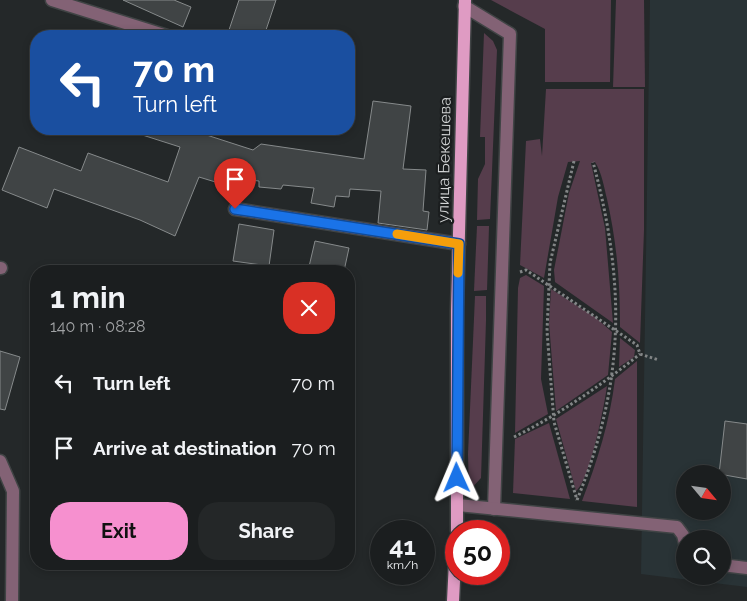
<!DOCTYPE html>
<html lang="en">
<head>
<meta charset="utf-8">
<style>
  :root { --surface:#1b1e1f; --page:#242728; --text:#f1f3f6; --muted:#a0a2a4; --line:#393c3d; --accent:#f690cf }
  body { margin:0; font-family:Raleway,sans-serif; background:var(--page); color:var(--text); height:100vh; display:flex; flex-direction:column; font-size:19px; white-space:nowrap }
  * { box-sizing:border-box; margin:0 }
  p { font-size:16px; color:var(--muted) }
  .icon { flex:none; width:28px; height:28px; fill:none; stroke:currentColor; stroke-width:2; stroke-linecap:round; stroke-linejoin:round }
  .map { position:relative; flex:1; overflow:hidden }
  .sheet { position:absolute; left:30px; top:265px; width:325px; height:305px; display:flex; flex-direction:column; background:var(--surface); border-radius:20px; box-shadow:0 2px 8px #0003,0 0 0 1px var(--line) }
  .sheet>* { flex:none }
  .hud { position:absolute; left:30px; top:30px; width:325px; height:105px; border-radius:20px; box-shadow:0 2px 8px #0003,0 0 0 1px var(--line); background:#1a4fa0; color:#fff; overflow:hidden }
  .needle { width:32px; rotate:119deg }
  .buttons { position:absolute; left:676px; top:465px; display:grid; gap:10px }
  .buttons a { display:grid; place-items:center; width:55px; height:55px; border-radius:50%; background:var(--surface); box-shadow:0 2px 8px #0003,0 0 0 1px var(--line); font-size:25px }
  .speed { position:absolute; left:370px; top:520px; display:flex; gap:10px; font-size:25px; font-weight:700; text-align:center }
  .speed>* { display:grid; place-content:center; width:65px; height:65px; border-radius:50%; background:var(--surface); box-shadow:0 2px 8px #0003,0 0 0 1px var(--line); line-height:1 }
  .speed small { font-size:12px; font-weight:400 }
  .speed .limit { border:8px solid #d22; background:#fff; color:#111 }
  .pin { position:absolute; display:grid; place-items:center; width:42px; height:42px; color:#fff; margin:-51px -21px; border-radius:50% 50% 50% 0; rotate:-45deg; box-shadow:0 0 5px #0007 }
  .pin .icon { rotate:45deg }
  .me { position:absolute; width:55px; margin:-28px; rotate:359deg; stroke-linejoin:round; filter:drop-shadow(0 0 4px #0008) }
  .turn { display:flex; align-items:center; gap:18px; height:105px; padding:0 20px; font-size:22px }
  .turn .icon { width:65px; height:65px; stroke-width:2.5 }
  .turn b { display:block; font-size:35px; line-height:42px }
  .round { display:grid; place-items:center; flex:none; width:52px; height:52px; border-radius:20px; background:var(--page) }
  .summary { display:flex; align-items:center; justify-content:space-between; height:85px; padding:0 20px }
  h1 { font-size:30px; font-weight:700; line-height:38px }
  .button { display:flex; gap:10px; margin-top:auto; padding:10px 20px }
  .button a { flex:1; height:58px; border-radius:20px; background:var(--accent); color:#111; font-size:20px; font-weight:700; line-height:58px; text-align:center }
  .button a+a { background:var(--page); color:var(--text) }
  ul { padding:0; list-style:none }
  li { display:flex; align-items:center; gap:15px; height:65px; padding:0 20px }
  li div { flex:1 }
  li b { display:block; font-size:19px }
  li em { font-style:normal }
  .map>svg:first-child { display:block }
  .built { fill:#293336; fill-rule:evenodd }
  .green { fill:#563d4c }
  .building { fill:#404445; stroke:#868a8b }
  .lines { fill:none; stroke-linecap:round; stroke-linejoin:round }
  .minor-casing { stroke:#404445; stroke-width:15 }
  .major-casing { stroke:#404445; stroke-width:15 }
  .path { stroke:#828586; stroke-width:3; stroke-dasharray:2.5 2.5; stroke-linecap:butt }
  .minor { stroke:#836275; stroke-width:12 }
  .major { stroke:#df9bc3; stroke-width:12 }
  .route-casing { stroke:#114b97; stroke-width:12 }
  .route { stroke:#1a73e8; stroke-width:9 }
  .slow { stroke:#f59e0b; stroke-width:9 }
  .labels { text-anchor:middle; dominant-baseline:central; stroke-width:4.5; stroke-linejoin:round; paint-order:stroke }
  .street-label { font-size:16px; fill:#d2d4d5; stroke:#1b1e1f }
</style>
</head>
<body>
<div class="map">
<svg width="747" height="601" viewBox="0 0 747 601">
  <rect width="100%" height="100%" fill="#242829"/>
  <!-- built -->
  <path class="built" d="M650 0H747V587L641 574ZM685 474H722V511H685ZM685 539H722V576H685Z"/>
  <!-- green -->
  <g class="green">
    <polygon points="491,0 611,0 610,82 545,82 545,29"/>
    <polygon points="616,0 644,0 645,87 613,87"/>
    <polygon points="484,33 493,41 497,50 490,219 477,220 478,179 485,164 485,137 480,137"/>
    <path d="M546 89H644V230L640 343 620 327C620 282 617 244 607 199 604 187 602 173 595 162L591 163 605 228 613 323 555 282 554 270 569 193 580 161 568 162 558 197 544 278 520 265 526 141 540 139 542 156Z"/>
    <polygon points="477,226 489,226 487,290 474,291"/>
    <polygon points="526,275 544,286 541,379 548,414 515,433 518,288 520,278"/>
    <polygon points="551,289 595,317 612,332 608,375 556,411 549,323"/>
    <polygon points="475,296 486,296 486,321 481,478 469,491 468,454"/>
    <polygon points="620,338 635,350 634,357 619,367"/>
    <path d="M637 361V507L582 501C597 462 610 421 615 379Z"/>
    <path d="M607 386C604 407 590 479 576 491L556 419Z"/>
    <polygon points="549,423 570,499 513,493 515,439"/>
  </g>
  <!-- building -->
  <g class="building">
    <polygon points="123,0 174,0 191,7 183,27"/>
    <polygon points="239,0 276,0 264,36 227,36"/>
    <polygon points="373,101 411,106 403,169 426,170 423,211 429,212 427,230 378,223 381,191 350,189 349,197 336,196 334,207 311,203 314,188 283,185 281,189 259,187 259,181 224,177 222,184 199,177 175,236 140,220 54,189 47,208 2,190 19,147 81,171 88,153 168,182 180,147 133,132 133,129 188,129 253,150 261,144 364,159"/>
    <polygon points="239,224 274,230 269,266 233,261"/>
    <polygon points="315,241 349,248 344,271 308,271"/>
    <polygon points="0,351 20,357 5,410 0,409"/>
    <polygon points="725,421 747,424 747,479 719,474"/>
  </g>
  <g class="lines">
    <defs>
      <g id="minor">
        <polyline points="52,0 167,36"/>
        <polyline points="464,6 510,34 494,509"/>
        <polyline points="235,209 459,244"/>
        <polyline points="0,268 1,268"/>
        <polyline points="0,461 13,491 12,601"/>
        <polyline points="458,505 677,527 683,535 685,543"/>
        <polyline points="722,565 747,568"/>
      </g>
      <g id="major">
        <polyline points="457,531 457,311 465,0"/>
        <polyline points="453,601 456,541"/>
      </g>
    </defs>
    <!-- minor casing -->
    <use href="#minor" class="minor-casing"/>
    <!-- major casing -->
    <use href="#major" class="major-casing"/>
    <!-- path -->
    <g class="path">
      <polyline points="574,161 550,263 547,331 554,422 577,500"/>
      <polyline points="520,272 526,270 637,345 640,354 659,360"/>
      <path d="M514 437C560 414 600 386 640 354"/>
      <path d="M577 500C625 382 626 285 593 162"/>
    </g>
    <!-- minor -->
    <use href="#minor" class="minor"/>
    <!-- major -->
    <use href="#major" class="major"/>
  </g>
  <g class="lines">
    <defs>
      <polyline id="route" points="235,209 459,244 457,478"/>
    </defs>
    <!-- route casing -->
    <use href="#route" class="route-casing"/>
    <!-- route -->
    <use href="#route" class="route"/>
    <!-- slow -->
    <polyline class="slow" points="397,234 459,244 458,273"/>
  </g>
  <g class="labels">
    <!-- street labels -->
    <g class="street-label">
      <text transform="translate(444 160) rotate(-89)">улица Бекешева</text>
    </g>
  </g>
</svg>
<div class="buttons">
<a><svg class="needle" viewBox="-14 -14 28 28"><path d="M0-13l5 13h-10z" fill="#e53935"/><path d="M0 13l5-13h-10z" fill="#a0a2a4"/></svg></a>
<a><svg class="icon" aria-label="search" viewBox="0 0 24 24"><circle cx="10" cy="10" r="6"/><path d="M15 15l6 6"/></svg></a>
</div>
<div class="speed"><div>41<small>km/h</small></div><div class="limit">50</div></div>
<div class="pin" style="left:235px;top:209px;background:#d93025"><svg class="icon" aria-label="arrive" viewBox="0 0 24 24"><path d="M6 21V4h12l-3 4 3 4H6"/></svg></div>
<svg class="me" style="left:457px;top:478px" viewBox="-20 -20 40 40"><path d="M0-17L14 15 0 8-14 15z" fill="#1a73e8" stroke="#fff" stroke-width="4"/></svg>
<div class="hud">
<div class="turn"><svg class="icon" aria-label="left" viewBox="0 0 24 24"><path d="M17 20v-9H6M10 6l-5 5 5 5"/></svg><div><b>70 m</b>Turn left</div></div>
</div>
<section class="sheet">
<div class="summary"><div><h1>1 min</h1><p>140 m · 08:28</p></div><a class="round" style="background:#d93025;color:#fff"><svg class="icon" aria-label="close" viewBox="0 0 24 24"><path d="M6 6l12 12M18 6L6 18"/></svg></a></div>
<ul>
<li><svg class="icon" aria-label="left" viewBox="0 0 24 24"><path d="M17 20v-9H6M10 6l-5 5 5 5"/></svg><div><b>Turn left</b></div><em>70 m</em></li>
<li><svg class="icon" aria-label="arrive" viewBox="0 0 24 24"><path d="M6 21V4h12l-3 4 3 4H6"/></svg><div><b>Arrive at destination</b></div><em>70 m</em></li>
</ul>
<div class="button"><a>Exit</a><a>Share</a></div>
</section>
</div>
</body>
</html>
